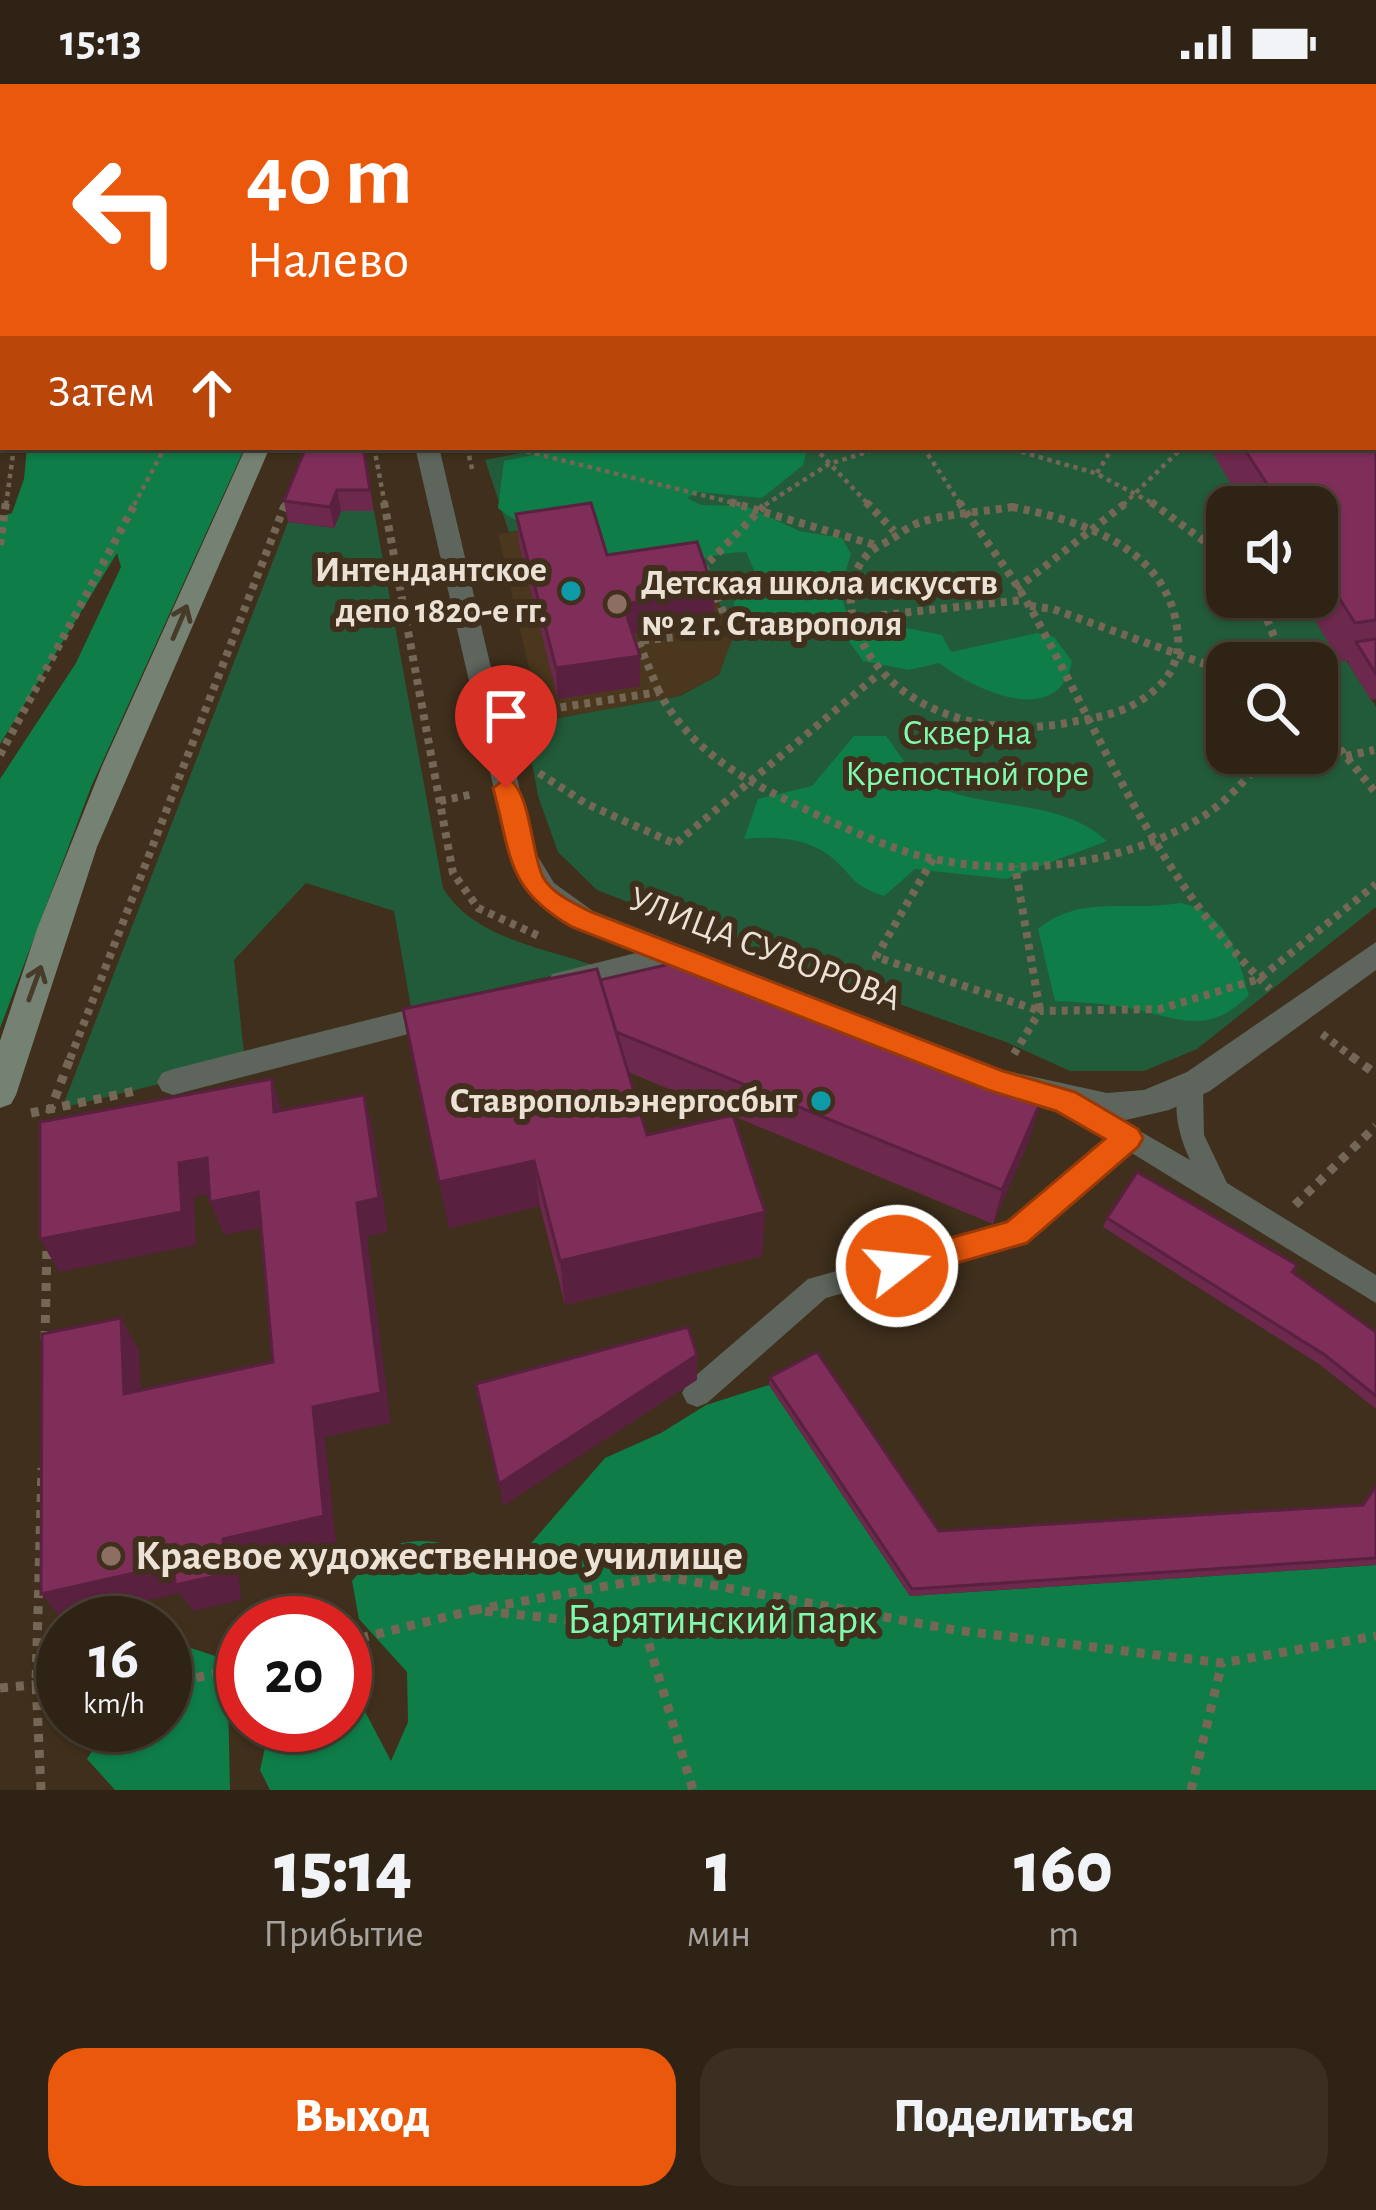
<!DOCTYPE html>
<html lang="ru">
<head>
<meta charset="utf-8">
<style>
  :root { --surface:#2f2315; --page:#3b2f22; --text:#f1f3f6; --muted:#a7a4a0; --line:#4a4034; --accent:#ea580c }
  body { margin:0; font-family:"Alegreya Sans",sans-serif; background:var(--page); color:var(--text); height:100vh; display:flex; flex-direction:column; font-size:45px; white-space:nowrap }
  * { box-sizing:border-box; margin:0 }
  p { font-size:39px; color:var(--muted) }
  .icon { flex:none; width:66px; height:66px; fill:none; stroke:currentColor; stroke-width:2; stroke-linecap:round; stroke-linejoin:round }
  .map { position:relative; height:1706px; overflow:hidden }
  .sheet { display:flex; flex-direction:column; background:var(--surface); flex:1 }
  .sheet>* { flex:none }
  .hud { position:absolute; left:0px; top:0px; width:1377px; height:366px; box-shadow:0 3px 9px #0004,0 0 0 3px var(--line); background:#ea580c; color:#fff; overflow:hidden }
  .tools { position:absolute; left:1206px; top:402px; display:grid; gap:24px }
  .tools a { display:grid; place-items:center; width:132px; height:132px; border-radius:24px; background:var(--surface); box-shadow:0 3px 9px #0004,0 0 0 3px var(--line); font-size:60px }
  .speed { position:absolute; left:36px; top:1512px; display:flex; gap:24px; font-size:60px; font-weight:700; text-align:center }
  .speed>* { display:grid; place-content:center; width:156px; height:156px; border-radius:50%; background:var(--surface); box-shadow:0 3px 9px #0004,0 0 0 3px var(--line); line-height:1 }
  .speed small { font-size:30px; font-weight:400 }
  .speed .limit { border:18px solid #d22; background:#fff; color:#111 }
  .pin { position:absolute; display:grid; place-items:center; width:102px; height:102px; color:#fff; margin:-123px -51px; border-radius:50% 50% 50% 0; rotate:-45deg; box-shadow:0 0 12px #0007 }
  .pin .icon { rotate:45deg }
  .me { position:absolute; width:132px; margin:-66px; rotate:74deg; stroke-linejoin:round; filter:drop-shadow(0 0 9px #0008) }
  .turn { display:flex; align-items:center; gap:42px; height:252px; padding:0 48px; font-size:54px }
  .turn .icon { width:156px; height:156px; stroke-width:2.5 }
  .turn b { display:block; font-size:84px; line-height:102px }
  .then { display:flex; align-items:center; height:114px; padding:0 48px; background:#0003; gap:24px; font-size:45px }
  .eta { display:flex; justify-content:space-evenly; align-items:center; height:204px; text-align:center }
  .eta b { font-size:72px; font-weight:800; line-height:84px }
  .button { display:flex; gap:24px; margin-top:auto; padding:24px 48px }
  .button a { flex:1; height:138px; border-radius:36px; background:var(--accent); color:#fff; font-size:48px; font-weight:800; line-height:138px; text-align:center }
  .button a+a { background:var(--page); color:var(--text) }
  .status { display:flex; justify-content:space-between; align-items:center; height:84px; padding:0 60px; background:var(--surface); direction:ltr }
  .status svg { height:33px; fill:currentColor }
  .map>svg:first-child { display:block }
  .built { fill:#4b371d }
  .green { fill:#225b39; fill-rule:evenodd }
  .forest { fill:#0f7d47 }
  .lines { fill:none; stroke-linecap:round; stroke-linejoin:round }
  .path-far2 { stroke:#756756; stroke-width:4.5; stroke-dasharray:4.5 4.5; stroke-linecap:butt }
  .path-far1 { stroke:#756756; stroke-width:8; stroke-dasharray:6 6; stroke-linecap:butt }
  .path { stroke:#756756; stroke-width:9; stroke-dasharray:8 8; stroke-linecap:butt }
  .service { fill:#5d655c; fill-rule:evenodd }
  .minor { fill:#5d655c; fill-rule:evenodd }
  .tertiary { fill:#5d655c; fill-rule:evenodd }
  .secondary { fill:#758273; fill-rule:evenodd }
  .wall { fill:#6d284d; fill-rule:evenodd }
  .shaded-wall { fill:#59203f }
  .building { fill:#7f2e5a; stroke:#59203f; stroke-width:3 }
  .oneway { stroke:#473b29 }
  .route { fill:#ea580c; stroke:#983908; stroke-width:3 }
  .culture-dot { fill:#0f9aa8; stroke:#3f2f1c; stroke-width:4.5 }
  .education-dot { fill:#8d6e63; stroke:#3f2f1c; stroke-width:4.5 }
  .labels { text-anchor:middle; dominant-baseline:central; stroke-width:12; stroke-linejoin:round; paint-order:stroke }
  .poi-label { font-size:36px; font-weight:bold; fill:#ebe1d5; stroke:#3f2f1c; text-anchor:end }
  .park-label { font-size:36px; fill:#7ffaae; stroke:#3f2f1c }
  .street-label { font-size:36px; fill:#ebe1d5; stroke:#3f2f1c }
  .near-poi-label { font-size:42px; font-weight:bold; fill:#ebe1d5; stroke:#3f2f1c; text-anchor:start }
  .near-park-label { font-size:42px; fill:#7ffaae; stroke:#3f2f1c }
</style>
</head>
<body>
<div class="status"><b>15:13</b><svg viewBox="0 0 49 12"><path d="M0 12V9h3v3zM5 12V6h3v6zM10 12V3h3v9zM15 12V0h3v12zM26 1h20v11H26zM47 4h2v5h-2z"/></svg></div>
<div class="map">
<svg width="1376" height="1706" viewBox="0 0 1376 1706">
  <rect width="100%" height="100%" fill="#3f2f1c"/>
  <!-- built -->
  <polygon class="built" points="593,437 704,483 733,554 729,575 719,591 679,612 541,637 498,450"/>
  <!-- green -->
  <g class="green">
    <path d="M550 363H1230L1247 423H1227V513H1305L1376 623V823L1197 965 1144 987H1070L1006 958 787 880 597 806 558 768 538 712 525 640 680 612 719 591 733 553 704 483 593 437 509 448 485 376ZM1227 579H1317V669H1227Z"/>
    <path d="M341 427H374L443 804C473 854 544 864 596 882L411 923 394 827 306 799 234 876 245 979 62 1024 288 438 334 444Z"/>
  </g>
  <!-- forest -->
  <g class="forest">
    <polygon points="27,363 245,363 91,703 0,944 0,695 76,579 121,483 117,469 0,660 0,433 12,429 24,395"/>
    <path d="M539 363H808L803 381 762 414 698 408 687 414 701 421 746 422 799 447 842 454 851 470 840 505 848 535 818 534 790 544 735 534 734 518 758 495 746 468C709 469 664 487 635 486 606 486 521 443 498 424L504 377 532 371Z"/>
    <path d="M869 537 942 551 951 568 1037 549 1054 553 1072 577C1059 647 973 605 939 579L909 586 863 577 848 556 846 544Z"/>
    <path d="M854 652H886C896 664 908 687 922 695 979 730 1056 710 1107 757L1006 795 915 785 884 812C847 799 856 793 830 772 805 753 773 752 744 755L758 715 812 702Z"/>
    <path d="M1180 819C1229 829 1237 870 1249 911 1205 955 1176 932 1123 923 1101 919 1078 918 1055 917L1038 845C1080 810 1128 828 1180 819Z"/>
    <path d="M769 1301 910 1512 1376 1481V1706H270L260 1686 270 1641H345V1617L361 1620 391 1677 408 1638 407 1588 359 1535 352 1497C360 1488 369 1474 379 1468 419 1444 473 1463 506 1488L605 1374 661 1349 706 1321Z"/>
    <polygon points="179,1560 221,1574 228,1610 230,1706 115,1706 87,1675 109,1641 165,1641 165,1563"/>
  </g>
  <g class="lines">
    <!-- path-far2 -->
    <g class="path-far2">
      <polyline points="301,0 320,3"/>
      <polyline points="506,0 521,3"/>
      <polyline points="1114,3 1120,0"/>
      <polyline points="374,363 385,421"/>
      <polyline points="467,363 473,389"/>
      <polyline points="509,363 742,421"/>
      <polyline points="814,363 869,421"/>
      <polyline points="923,363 961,421"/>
      <polyline points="1004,363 1095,389 1156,421"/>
      <polyline points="1097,389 1113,363"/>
      <polyline points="6,421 14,363"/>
      <polyline points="134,421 165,363"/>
      <polyline points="284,421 287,414"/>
      <polyline points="765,421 829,380 883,363"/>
      <polyline points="1123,421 1183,363"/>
    </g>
    <!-- path-far1 -->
    <g class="path-far1">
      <polyline points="384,418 453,789 478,824 543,854"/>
      <polyline points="730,418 875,461"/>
      <polyline points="866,418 894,447"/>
      <path d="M959 418C983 453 1010 488 1031 525 1105 659 1156 795 1270 905"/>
      <polyline points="1151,418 1227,474"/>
      <path d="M1012 423C1085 437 1172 466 1178 553 1180 583 1163 603 1138 618 1119 630 1098 633 1077 637 1019 650 951 643 902 606 864 578 829 513 867 471 872 465 883 460 890 456 900 450 910 441 921 438 950 429 983 428 1012 423Z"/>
      <polyline points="0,461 6,418"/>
      <polyline points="706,487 704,483 768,418"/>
      <polyline points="712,501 730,545"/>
      <polyline points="1016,505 1127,418"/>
      <polyline points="1258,513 1275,555 1278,579"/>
      <polyline points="1030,522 1053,525 1227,588"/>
      <polyline points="659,608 638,557 1023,516"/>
      <path d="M525 629 659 608C692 669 746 697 807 726 842 743 879 760 917 771 1008 795 1122 783 1202 733 1229 716 1248 693 1268 669"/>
      <polyline points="1317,637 1376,709"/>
      <polyline points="0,671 136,418"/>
      <polyline points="1346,672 1374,666"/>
      <polyline points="539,689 585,719 675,760 879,590"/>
      <polyline points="440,717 474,710"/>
      <polyline points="933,775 876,873 1040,927 1015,782"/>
      <polyline points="1322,950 1355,975"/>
      <polyline points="1014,970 1040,927 1160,925 1259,895 1376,800"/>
      <polyline points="70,975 286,418"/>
    </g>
    <!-- path -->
    <g class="path">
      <polyline points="1351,972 1376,990"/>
      <polyline points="31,1029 140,1006"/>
      <polyline points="50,1045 50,1027 71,972"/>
      <polyline points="1295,1121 1376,1042"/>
      <polyline points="45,1255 47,1162"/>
      <polyline points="474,1526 663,1492 955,1546 1222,1579 1376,1552"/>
      <polyline points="345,1558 474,1526 644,1544 693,1706"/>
      <polyline points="165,1600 243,1584"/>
      <polyline points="0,1604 63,1598"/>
      <polyline points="41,1706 36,1598 42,1384"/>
      <polyline points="1191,1706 1222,1579"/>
    </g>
    <!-- service -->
    <g class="service">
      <rect x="888" y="0" width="14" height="3"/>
      <rect x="957" y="0" width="14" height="3"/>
      <path d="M1190 994 1199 997 1203 1005 1204 1051 1227 1099 1376 1191V1219L1130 1068 1026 1158 826 1214 707 1319 697 1323 687 1319 682 1309 687 1299 808 1195 1008 1139 1108 1055 1056 1025 1052 1017 1056 1009 1065 1006 1074 1009 1190 1076C1179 1052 1171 1023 1181 997Z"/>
    </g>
    <!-- minor -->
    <g class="minor">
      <path d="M415 363H439L534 766 554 799 593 827 1003 986 1107 1009 1144 1006 1187 988 1376 858V886L1210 1007 1169 1026 1126 1036 1070 1031 998 1011 673 883 563 911 552 908 548 899 552 890 636 869C583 848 537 833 511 779Z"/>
      <polygon points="447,916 458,919 463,928 458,937 447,940 173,1011 162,1007 157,998 162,989 173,985"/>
    </g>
    <!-- tertiary -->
    <polygon class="tertiary" points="386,0 419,0 421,3 388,3"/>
    <!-- secondary -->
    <g class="secondary">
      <rect x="405" y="0" width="18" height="3"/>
      <polygon points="246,363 270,363 97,763 16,1011 11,1020 0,1024 0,957 37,845 102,682"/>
    </g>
  </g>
  <!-- wall -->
  <g class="wall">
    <polygon points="569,0 688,0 687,3"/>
    <rect x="788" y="0" width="56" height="3"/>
    <polygon points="999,0 1082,0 1082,3 1000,3"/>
    <polygon points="1376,309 1376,615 1371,616 1348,579 1349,577 1340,578 1301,513 1317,513 1317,423 1245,423 1210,365 1210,363 1374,363"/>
    <polygon points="363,363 374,427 341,427 334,444 288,438 284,417"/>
    <polygon points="516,430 607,471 714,537 633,550 640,572 640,602 558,615 519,460"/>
    <path d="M600 896 1031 1052 993 1140 733 1032 762 1172 565 1221 540 1122 449 1144ZM628 988 732 1031 647 1051Z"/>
    <polygon points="1107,1134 1292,1188 1376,1248 1376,1325 1319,1280 1103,1143"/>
    <polygon points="770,1293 939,1447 1362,1421 1376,1400 1376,1481 910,1512 769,1301"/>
  </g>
  <!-- shaded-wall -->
  <g class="shaded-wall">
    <polygon points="337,406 341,427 334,444 330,423"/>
    <polygon points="714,507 714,537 625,551 623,520"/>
    <polygon points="640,572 640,602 558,615 556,584"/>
    <polygon points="272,995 283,1030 274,1028"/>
    <polygon points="364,1011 373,1046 388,1148 367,1152 391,1339 325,1353 336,1460 238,1482 241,1516 193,1527 180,1509 63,1536 41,1510 174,1480 223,1455 313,1323 357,1119"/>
    <polygon points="1041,1017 1031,1052 993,1140 1002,1106"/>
    <polygon points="207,1074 221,1108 194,1113 196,1161 59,1188 40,1155 179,1079"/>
    <polygon points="534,1077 540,1122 449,1144 439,1098"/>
    <polygon points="258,1108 271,1142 224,1151 210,1118"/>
    <polygon points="765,1128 762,1172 565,1221 560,1177"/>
    <polygon points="121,1234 139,1266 142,1340 124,1310"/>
    <polygon points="697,1271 697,1296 503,1422 499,1400"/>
  </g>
  <!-- building -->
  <g class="building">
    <polygon points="169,0 301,0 300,3 167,3"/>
    <polygon points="1376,309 1376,536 1355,539 1317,479 1317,423 1282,423 1243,363 1374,363 1374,310"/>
    <polygon points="306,363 363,363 370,406 337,406 330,423 284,417"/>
    <polygon points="591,419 607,471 697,458 714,507 623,520 640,572 556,584 516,430"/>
    <polygon points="1376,555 1376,590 1356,558"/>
    <polygon points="683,877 1041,1017 1002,1106 616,948 600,896"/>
    <polygon points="597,885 647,1051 733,1031 765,1128 560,1177 534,1077 439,1098 403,925"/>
    <polygon points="272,995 274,1028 364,1011 379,1114 357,1119 381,1309 313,1323 324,1432 223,1455 225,1490 175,1501 174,1480 41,1510 42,1250 121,1234 124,1310 273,1278 258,1108 210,1118 207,1074 179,1079 182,1128 40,1155 40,1038"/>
    <polygon points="1137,1088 1297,1181 1292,1188 1376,1248 1376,1312 1325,1271 1107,1134"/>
    <polygon points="688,1243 697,1271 499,1400 476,1300"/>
    <polygon points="817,1268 939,1447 1363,1421 1376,1402 1376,1474 912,1505 770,1293"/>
  </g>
  <!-- one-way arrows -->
  <defs><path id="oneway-shaft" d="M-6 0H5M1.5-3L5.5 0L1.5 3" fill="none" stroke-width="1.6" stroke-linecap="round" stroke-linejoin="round" transform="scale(3)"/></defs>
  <g class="oneway">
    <use href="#oneway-shaft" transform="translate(180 538) rotate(-67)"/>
    <use href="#oneway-shaft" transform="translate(35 899) rotate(-70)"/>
  </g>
  <!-- route -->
  <path class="route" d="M506 694C531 703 531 770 543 793 553 811 575 819 591 828L1003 987 1075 1008 1138 1045 1143 1054 1138 1063 1027 1159 897 1196 886 1192 882 1182 886 1172 1007 1138 1105 1055 1056 1027 988 1006 572 843C505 804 512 773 493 704Z"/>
  <!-- markers -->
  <g class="culture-dot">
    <circle cx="571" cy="507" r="12"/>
    <circle cx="821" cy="1017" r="12"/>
  </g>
  <g class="education-dot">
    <circle cx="617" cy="520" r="12"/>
    <circle cx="111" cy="1472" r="12"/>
  </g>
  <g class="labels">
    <!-- poi labels -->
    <g class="poi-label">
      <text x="547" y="486">Интендантское<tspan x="547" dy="41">депо 1820-е гг.</tspan></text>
      <text x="641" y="499" text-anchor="start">Детская школа искусств<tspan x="641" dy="41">№ 2 г. Ставрополя</tspan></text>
      <text x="797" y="1017">Ставропольэнергосбыт</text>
    </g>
    <!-- park labels -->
    <g class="park-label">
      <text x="967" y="649">Сквер на<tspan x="967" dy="41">Крепостной горе</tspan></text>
    </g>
    <!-- street labels -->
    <g class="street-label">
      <text transform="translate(765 865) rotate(21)">УЛИЦА СУВОРОВА</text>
    </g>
    <!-- near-poi labels -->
    <g class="near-poi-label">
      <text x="135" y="1472">Краевое художественное училище</text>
    </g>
    <!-- near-park labels -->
    <g class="near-park-label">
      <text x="722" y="1536">Барятинский парк</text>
    </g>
  </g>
</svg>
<div class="tools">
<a><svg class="icon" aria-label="sound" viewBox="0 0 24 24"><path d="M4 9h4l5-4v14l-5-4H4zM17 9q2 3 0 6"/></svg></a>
<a><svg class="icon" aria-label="search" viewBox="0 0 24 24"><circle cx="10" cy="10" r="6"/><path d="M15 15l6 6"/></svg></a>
</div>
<div class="speed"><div>16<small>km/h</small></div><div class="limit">20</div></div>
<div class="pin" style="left:506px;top:704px;background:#d93025"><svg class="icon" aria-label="arrive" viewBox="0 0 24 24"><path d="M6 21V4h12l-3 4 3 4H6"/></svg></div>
<svg class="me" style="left:897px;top:1182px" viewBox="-20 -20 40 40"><circle r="17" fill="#ea580c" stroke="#fff" stroke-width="3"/><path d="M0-11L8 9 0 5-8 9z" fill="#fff"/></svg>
<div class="hud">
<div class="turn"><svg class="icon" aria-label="left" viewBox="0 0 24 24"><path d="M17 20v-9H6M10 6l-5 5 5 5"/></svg><div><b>40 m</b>Налево</div></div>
<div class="then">Затем<svg class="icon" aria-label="ahead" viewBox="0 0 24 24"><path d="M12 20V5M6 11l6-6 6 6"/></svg></div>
</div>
</div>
<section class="sheet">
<div class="eta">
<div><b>15:14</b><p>Прибытие</p></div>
<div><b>1</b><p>мин</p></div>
<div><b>160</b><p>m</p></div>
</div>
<div class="button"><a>Выход</a><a>Поделиться</a></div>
</section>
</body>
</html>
